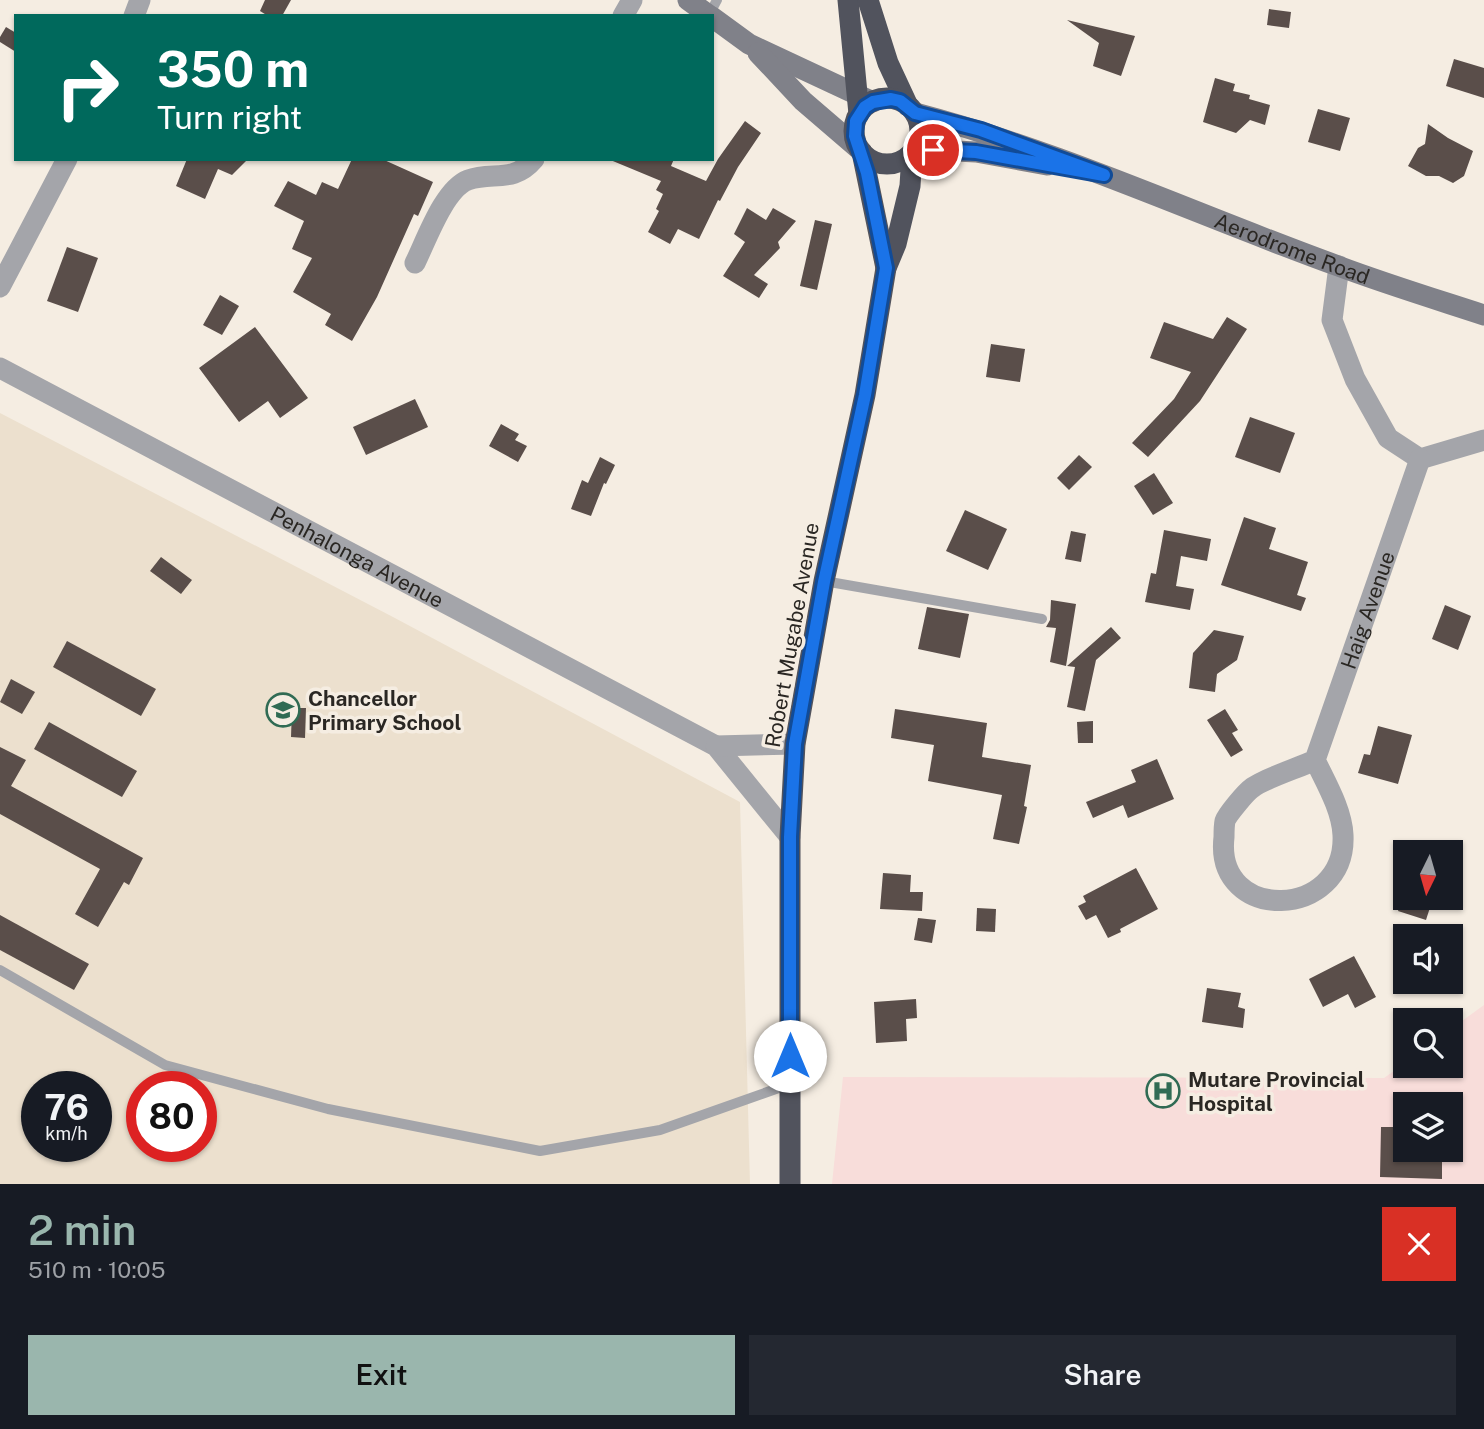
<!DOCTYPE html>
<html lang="en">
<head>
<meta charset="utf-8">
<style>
  :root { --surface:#171b24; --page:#242831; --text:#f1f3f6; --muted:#9ea1a6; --accent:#9ab6ad }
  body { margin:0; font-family:"Public Sans",sans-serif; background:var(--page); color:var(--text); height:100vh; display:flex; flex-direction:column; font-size:26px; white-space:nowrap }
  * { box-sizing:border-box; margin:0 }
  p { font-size:23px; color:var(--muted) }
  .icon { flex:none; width:38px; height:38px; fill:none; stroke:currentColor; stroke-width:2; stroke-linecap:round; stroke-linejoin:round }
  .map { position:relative; height:1184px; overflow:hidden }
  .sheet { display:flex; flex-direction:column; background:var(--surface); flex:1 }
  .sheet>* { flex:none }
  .banner { position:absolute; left:14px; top:14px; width:700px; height:147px; border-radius:0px; box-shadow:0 2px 5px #0004; background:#00695c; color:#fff; overflow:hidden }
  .needle { width:46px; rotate:185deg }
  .fabs { position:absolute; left:1393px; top:840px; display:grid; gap:14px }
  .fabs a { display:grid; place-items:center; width:70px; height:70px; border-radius:0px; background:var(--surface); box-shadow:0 2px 5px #0004; font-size:35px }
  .speed { position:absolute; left:21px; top:1071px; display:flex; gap:14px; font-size:35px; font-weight:700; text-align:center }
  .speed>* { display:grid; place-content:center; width:91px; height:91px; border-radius:50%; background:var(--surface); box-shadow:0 2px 5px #0004; line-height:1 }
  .speed small { font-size:18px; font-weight:400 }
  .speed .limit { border:10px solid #d22; background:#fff; color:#111 }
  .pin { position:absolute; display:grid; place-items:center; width:60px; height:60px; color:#fff; margin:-30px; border:4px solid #fff; border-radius:50%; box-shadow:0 2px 7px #0007 }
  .me { position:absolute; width:77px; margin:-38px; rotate:0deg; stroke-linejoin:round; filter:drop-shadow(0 0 5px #0008) }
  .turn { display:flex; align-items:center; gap:24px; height:147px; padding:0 28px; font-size:32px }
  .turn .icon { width:91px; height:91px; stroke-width:2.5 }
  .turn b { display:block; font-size:49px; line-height:60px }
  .round { display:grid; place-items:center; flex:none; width:74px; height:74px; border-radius:0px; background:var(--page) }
  .head { display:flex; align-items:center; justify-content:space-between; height:119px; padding:0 28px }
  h1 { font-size:42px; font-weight:600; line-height:52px; color:var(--accent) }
  .action { display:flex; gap:14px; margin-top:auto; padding:14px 28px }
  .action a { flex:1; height:80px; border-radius:0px; background:var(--accent); color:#111; font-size:28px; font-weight:600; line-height:80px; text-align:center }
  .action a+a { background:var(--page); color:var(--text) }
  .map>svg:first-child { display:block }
  .built { fill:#ece0ce; fill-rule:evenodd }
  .medical { fill:#f8ddda; fill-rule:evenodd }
  .building { fill:#5a4e4a }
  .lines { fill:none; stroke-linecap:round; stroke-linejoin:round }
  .lane { stroke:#a4a5aa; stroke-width:10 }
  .street { stroke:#a4a5aa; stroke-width:21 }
  .secondary { stroke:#808189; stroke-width:21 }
  .highway { stroke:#51535d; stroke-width:21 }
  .route-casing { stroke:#114b97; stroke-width:18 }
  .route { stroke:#1a73e8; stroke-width:12 }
  .labels { text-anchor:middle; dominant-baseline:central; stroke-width:7; stroke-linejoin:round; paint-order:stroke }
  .street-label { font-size:21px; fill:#2a2723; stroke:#f5ede2 }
  .poi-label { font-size:21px; font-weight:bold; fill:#2a2723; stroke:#f5ede2; text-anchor:start }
</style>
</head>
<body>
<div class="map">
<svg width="1484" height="1184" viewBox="0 0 1484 1184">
  <rect width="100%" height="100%" fill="#f5ede2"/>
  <!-- built -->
  <path class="built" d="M0 413 393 617 740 802 750 1184H0ZM37 1087H96V1146H37ZM142 1087H201V1146H142Z"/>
  <!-- medical -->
  <path class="medical" d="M1484 1005V1184H832L843 1077 1384 1078 1405 1063V1066H1451V1029ZM1405 1104H1451V1150H1405Z"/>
  <!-- building -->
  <g class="building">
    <polygon points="265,0 291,0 282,16 268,16 260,11"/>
    <polygon points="1269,9 1291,12 1289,28 1267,25"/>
    <polygon points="1067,20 1135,36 1121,76 1093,66 1099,43"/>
    <polygon points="6,27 16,33 16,52 0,42 0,37"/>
    <polygon points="1454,59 1484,68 1484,98 1446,86"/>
    <polygon points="1215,78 1235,84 1233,91 1250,95 1249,99 1270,105 1265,125 1250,120 1236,133 1203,122"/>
    <polygon points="1318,109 1350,118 1340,151 1308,142"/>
    <polygon points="745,121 761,133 738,167 720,201 718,200 699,239 678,229 670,244 648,232 659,211 656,209 663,194 656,190 661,181 608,159 674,159 671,166 706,181 718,159"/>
    <polygon points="1428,124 1448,138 1473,151 1464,176 1453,183 1439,176 1426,176 1408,166 1418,148 1425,144"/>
    <polygon points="187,159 248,159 232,175 218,169 205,199 176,186"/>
    <polygon points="352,159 382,159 433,182 418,216 414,214 377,297 352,341 325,325 331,314 293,292 312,258 292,249 304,221 274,206 288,181 316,195 322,182 338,189"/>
    <polygon points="747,208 766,220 773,208 796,221 778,242 780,248 754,275 768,284 759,298 723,276 745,242 734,234"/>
    <polygon points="815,220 832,224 817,290 800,286"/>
    <polygon points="67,247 98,258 78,312 47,301"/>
    <polygon points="220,295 239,306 222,335 203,325"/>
    <polygon points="1227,317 1247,329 1200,401 1148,457 1132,443 1174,399 1191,372 1150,358 1164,322 1213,339"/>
    <polygon points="255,327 308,398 280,418 268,401 239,422 199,368"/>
    <polygon points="991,344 1025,349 1020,382 986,377"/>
    <polygon points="415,399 428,427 366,455 353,427"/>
    <polygon points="1250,417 1295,433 1280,473 1235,457"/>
    <polygon points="501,424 519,434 515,440 527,446 518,462 489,446"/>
    <polygon points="1079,455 1092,467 1069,490 1057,478"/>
    <polygon points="600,457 615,465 606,484 604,483 591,516 571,509 582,480 588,483"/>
    <polygon points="1154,473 1173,503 1153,515 1134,486"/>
    <polygon points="965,510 1007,529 988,570 946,551"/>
    <polygon points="1244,517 1276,528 1269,549 1308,562 1297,595 1306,598 1301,611 1221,585"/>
    <polygon points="1164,530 1211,539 1207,561 1181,556 1176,586 1194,589 1190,610 1145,602 1151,573 1156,574"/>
    <polygon points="1071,531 1086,534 1081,562 1065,559"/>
    <polygon points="161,557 192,580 181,594 150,571"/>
    <polygon points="1051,600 1076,604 1066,666 1050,662 1056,628 1046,627 1050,620"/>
    <polygon points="1445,605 1471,616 1458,650 1432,639"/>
    <polygon points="927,607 969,614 960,658 918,649"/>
    <polygon points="1111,627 1121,638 1096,660 1085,711 1067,707 1075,667 1067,666"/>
    <polygon points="1214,630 1244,636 1237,660 1217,674 1215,692 1189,688 1193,653"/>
    <polygon points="67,641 156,689 141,716 53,667"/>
    <polygon points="11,679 35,692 22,714 0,702"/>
    <polygon points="292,708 306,708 305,738 291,737"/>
    <polygon points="895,709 987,723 982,757 1031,765 1024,806 1027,807 1019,844 993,839 1002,795 928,781 934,745 891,738"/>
    <polygon points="1225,709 1238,730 1232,733 1243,750 1231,757 1207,720"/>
    <polygon points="1093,721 1093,743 1078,743 1077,722"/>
    <polygon points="49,722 137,771 122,797 34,749"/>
    <polygon points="1378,726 1412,735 1398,784 1358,773 1364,754 1370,755"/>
    <polygon points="0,747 26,760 11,786 143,858 129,885 124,882 98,927 75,914 100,869 0,814"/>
    <polygon points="1157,759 1174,799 1128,818 1123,805 1093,818 1086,802 1136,782 1131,770"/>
    <polygon points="1136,868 1158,909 1120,929 1121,932 1108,938 1096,915 1086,920 1078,906 1086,902 1083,896"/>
    <polygon points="883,873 911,875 910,892 923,892 922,911 880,909"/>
    <polygon points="1403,898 1433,898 1426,920 1398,911"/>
    <polygon points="977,908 996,909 995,932 976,931"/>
    <polygon points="0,915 89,964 74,990 0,950"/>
    <polygon points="918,918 936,920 932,943 914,940"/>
    <polygon points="1354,956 1376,997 1355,1008 1348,994 1323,1007 1309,979"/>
    <polygon points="1207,988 1241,993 1238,1007 1245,1009 1243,1028 1202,1022"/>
    <polygon points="916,999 917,1018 906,1019 907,1041 876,1043 874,1002"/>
    <polygon points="1381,1127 1405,1127 1405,1150 1442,1150 1442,1179 1380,1177"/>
  </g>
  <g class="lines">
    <!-- lane -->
    <g class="lane">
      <polyline points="709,15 717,0"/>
      <polyline points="824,581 1042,619"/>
      <polyline points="0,970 165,1065 328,1109 540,1151 660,1130 790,1084"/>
    </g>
    <!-- street -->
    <g class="street">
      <polyline points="134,16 140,0"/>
      <polyline points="623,16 632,0"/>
      <path d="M415 263C426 241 444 189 468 180 493 171 513 184 534 159"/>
      <polyline points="1339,266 1332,320 1355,379 1388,438 1420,459 1484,440"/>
      <polyline points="0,287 67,159"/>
      <path id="s1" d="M0 368 716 746 790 837"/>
      <polyline points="716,746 795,744"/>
      <path id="s2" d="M1315 760C1301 767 1263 779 1252 788 1246 792 1227 815 1225 821 1224 826 1224 832 1224 837 1214 924 1347 920 1343 835 1342 810 1326 783 1315 760L1420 459"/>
    </g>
    <!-- secondary -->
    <g class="secondary">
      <polyline points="688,0 710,16"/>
      <polyline points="712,17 749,44 873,102"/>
      <polyline points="758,53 803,101 860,150"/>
      <path id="s3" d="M915 113C1060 151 1197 215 1338 266 1386 284 1435 299 1484 315"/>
      <polyline points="915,149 976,152 1047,165"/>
    </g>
    <!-- highway -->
    <g class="highway">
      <polyline points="848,0 859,114"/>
      <polyline points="868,0 888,63 908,106"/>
      <circle cx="887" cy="131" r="33"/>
      <polyline points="862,152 886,268"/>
      <polyline points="790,1184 790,837 795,744 824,581 865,395 886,268 896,244 910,186 912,153"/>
    </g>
  </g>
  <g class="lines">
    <defs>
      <polyline id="route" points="790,1056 790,837 795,744 824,582 865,395 886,268 867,173 855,136 856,121 865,107 873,102 891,99 900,101 915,113 981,130 1104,175 976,152 933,150"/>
    </defs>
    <!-- route casing -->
    <use href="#route" class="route-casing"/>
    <!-- route -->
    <use href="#route" class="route"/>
  </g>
  <!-- icons -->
  <defs>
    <symbol id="school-ring" viewBox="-11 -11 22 22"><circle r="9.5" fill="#f5ede2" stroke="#306b54" stroke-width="1.5"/><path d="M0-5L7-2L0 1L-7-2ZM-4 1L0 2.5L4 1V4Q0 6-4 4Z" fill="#306b54"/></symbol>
    <symbol id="hospital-ring" viewBox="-11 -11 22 22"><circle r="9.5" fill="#f5ede2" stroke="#306b54" stroke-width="1.5"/><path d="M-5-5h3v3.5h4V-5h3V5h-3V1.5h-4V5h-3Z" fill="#306b54"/></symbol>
  </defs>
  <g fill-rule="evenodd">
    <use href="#school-ring" x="264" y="691" width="38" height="38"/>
    <use href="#hospital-ring" x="1144" y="1072" width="38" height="38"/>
  </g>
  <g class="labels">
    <!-- street labels -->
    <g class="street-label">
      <text stroke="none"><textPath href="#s3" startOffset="401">Aerodrome Road</textPath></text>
      <text stroke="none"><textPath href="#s1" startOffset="404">Penhalonga Avenue</textPath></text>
      <text stroke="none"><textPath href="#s2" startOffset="567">Haig Avenue</textPath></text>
      <text transform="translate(792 635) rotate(-80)">Robert Mugabe Avenue</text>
    </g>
    <!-- poi labels -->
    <g class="poi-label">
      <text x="308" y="698">Chancellor<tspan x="308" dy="24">Primary School</tspan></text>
      <text x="1188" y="1079">Mutare Provincial<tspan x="1188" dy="24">Hospital</tspan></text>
    </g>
  </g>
</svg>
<div class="fabs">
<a><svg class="needle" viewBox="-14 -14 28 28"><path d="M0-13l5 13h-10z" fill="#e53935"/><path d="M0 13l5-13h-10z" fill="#9ea1a6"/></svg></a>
<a><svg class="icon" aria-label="sound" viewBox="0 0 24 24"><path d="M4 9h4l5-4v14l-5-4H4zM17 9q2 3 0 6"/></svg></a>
<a><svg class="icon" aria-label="search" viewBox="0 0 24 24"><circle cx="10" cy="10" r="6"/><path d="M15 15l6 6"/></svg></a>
<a><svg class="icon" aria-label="layers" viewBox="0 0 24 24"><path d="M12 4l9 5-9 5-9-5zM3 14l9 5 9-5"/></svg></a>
</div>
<div class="speed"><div>76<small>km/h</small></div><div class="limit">80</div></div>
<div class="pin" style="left:933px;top:150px;background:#d93025"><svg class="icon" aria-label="arrive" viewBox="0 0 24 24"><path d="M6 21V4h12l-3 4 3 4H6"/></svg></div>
<svg class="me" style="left:790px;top:1056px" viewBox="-20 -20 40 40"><circle r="19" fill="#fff"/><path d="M0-13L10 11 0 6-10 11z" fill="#1a73e8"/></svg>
<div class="banner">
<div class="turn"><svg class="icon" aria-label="right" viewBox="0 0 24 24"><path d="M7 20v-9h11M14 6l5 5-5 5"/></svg><div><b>350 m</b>Turn right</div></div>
</div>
</div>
<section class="sheet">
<div class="head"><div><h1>2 min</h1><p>510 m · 10:05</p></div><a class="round" style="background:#d93025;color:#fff"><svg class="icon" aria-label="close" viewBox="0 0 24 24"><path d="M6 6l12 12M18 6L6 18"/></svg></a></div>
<div class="action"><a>Exit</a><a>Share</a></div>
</section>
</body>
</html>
